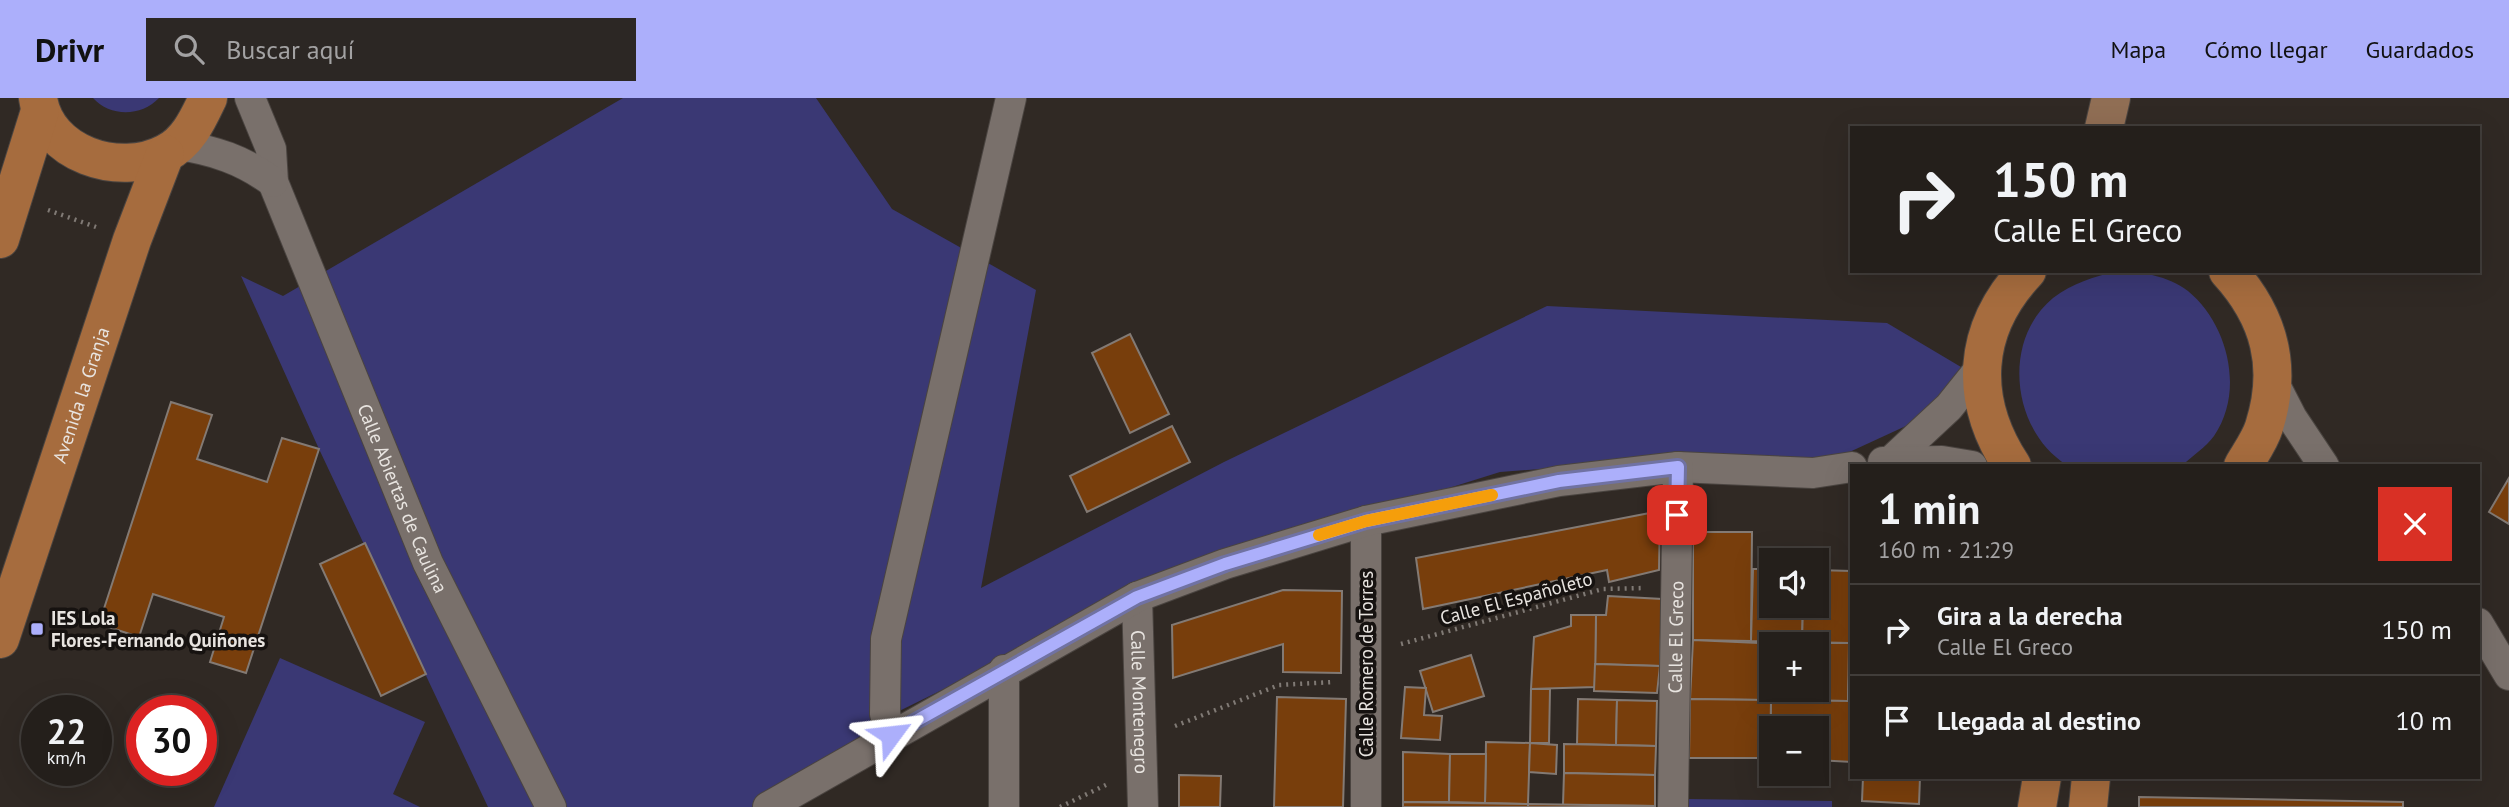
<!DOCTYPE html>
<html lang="es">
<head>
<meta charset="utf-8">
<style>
  :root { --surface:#241f1b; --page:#2c2724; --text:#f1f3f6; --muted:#a3a2a3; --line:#413d3a; --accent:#acaffb }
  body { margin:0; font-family:"PT Sans",sans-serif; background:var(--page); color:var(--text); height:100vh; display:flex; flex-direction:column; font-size:26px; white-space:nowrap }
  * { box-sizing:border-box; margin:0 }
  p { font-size:23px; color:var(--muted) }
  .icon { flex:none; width:38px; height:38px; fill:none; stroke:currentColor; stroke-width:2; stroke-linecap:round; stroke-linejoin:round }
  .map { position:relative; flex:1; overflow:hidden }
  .panel { position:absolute; left:1850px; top:366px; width:630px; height:315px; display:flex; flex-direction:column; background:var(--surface); border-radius:0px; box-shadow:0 7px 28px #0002,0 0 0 2px var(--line) }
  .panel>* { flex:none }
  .guide { position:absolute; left:1850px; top:28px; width:630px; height:147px; border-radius:0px; box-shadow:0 7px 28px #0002,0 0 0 2px var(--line); background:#241f1b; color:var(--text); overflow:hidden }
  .buttons { position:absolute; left:1759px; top:450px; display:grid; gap:14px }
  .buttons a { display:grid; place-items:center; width:70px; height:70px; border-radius:0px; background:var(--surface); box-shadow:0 7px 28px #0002,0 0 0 2px var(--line); font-size:35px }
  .speed { position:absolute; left:21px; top:597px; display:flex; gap:14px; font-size:35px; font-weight:700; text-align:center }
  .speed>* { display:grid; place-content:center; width:91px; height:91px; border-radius:50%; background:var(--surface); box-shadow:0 7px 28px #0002,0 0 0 2px var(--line); line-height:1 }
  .speed small { font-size:18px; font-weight:400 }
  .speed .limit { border:10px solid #d22; background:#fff; color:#111 }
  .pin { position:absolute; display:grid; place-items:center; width:60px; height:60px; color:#fff; margin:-30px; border-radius:14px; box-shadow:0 4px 10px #0006 }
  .me { position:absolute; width:77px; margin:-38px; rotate:60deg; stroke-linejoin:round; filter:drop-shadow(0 0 5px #0008) }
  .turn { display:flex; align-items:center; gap:24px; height:147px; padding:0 28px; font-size:32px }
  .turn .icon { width:91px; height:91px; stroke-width:2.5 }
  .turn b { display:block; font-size:49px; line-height:60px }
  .round { display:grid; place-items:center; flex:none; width:74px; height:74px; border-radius:0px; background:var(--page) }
  .overview { display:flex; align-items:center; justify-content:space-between; height:119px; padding:0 28px }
  h1 { font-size:42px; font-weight:700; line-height:52px }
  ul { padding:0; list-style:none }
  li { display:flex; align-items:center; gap:21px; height:91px; padding:0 28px; border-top:2px solid var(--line) }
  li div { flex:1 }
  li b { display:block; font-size:26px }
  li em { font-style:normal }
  header { display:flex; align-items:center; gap:42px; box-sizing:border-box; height:98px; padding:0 35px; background:var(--accent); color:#111 }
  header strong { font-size:33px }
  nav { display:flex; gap:38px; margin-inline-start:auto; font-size:24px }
  .search { width:490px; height:63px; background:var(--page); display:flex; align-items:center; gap:18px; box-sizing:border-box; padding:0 24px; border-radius:0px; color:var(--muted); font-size:26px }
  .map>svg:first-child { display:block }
  .green { fill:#3a3874 }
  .building { fill:#783e0c; stroke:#837a74; stroke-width:2; fill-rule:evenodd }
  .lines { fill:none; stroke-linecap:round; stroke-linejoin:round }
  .street-casing { stroke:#4a4440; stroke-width:32 }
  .secondary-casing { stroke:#4a4440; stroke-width:40 }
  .primary-casing { stroke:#4a4440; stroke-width:40 }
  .path { stroke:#807a75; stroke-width:4.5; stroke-dasharray:2 5; stroke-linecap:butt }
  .street { stroke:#79706b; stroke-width:30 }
  .secondary { stroke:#906e54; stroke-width:38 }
  .primary { stroke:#a66c3e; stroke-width:38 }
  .route-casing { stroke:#7072a3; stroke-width:18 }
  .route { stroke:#acaffb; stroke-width:12 }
  .slow { stroke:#f59e0b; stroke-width:12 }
  .poi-dot { fill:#acaffb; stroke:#161210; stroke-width:2.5 }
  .labels { text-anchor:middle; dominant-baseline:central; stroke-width:7; stroke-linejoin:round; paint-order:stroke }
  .street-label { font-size:19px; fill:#e8e4e0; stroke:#161210 }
  .poi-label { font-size:19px; font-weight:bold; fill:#e8e4e0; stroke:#161210; text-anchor:start }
</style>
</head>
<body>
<header>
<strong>Drivr</strong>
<div class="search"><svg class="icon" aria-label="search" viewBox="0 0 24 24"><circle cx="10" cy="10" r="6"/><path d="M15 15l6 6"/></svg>Buscar aquí</div>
<nav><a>Mapa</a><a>Cómo llegar</a><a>Guardados</a></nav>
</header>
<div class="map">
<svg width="2509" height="709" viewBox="0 0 2509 709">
  <rect width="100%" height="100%" fill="#302924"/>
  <!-- green -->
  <g class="green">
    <path d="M93 0H159C141 19 110 19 93 0Z"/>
    <polygon points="623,0 816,0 892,111 1036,192 981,490 1224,364 1547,208 1887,225 1961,269 1921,321 1817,369 1671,361 1500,374 1184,473 883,621 802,688 766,709 488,709 319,351 241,178 283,198"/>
    <path d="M2117 173C2141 173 2168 178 2188 193 2228 226 2245 293 2214 338 2206 349 2192 358 2183 367H2067C2012 333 2001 243 2053 200 2073 185 2093 179 2117 173Z"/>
    <polygon points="280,560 425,624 393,696 420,709 214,709"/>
    <polygon points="1687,701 1832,703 1832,709 1686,709"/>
  </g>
  <!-- building -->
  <g class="building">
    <polygon points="1130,236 1169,316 1130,335 1092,255"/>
    <polygon points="171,304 212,317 197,361 267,384 282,340 319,351 246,575 210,564 224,519 153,496 139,539 99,526"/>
    <polygon points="1172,328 1190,364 1087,414 1070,378"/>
    <polygon points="2509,380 2509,426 2489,414"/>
    <polygon points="1660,413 1659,472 1609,484 1607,472 1423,511 1416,460"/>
    <polygon points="1693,434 1752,434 1751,543 1693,542"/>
    <polygon points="365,445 426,576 381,598 320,466"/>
    <polygon points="1753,471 1771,471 1771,508 1803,508 1802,544 1751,543"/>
    <polygon points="1816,472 1851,473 1849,545 1802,544 1803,508 1816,508"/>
    <polygon points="1283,492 1342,493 1341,575 1283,574 1283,546 1173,580 1172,527"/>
    <polygon points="1608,498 1662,501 1660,568 1595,566 1596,517 1606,517"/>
    <polygon points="1571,517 1596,517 1595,589 1531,591 1534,539 1571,528"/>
    <polygon points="1693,542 1759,545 1758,602 1690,601"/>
    <path d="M1759 545H1849L1848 603 1758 602ZM1771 546H1816V592H1771Z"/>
    <polygon points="1471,557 1484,598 1433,614 1420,573"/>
    <polygon points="1595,566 1660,568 1657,595 1594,593"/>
    <polygon points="1849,577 1852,577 1852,664 1816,662 1816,630 1771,630 1770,660 1771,602 1848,603"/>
    <polygon points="1405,589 1426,590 1424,617 1442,618 1440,642 1401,640"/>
    <polygon points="1531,591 1550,591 1549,645 1530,645"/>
    <polygon points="1277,599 1346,601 1343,709 1274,709"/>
    <polygon points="1578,601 1617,602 1616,647 1577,646"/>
    <polygon points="1690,601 1771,602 1770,660 1689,660"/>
    <polygon points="1617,602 1657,603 1656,648 1616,647"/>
    <polygon points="1486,644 1530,645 1528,706 1485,705"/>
    <polygon points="1530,645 1557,647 1556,676 1529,674"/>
    <polygon points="1564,646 1656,648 1655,677 1564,675"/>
    <polygon points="1403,654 1450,656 1449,704 1403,704"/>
    <polygon points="1450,656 1486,656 1485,705 1449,704"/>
    <polygon points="1564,675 1655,677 1655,708 1563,707"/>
    <polygon points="1179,677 1221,678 1220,709 1179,709"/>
    <polygon points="1863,679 1920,679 1919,706 1862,703"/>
    <polygon points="2139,699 2403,704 2403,709 2139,709"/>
    <polygon points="1403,704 1528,706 1528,709 1403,709"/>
    <polygon points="1528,706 1655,708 1655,709 1528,709"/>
  </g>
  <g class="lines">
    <defs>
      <g id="street">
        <path id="s1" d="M250 0 271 51 273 84 428 465 551 709"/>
        <path d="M177 47C214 52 243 62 273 84"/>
        <polyline points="2274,285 2292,320 2324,368"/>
        <polyline points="1891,363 1949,309 1981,269"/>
        <polyline points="1883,364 1942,363 1972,368"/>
        <polyline points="1366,423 1366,709"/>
        <path id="s2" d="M1137 499 1143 709"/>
        <polyline points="2478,525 2509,577"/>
        <polyline points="891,637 885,616 886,541 1011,0"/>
        <polyline points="768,709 1137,499 1225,466 1366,423 1559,383 1678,369 1813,375 1852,369"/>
        <polyline points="1004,709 1004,572"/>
        <path id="s3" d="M1673 709 1678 369"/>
      </g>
      <polyline id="secondary" points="2104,30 2111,0"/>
      <g id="primary">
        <path d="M38 0C46 56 119 80 166 55 188 44 198 21 208 0"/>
        <polyline points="0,141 40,13"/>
        <path d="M2228 173C2270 219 2283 269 2264 329 2260 342 2250 356 2243 368"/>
        <path d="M2012 368C1968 301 1972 231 2027 173"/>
        <path id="s4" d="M0 541 132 142 165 56"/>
        <polyline points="2037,709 2042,679"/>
        <polyline points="2088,709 2091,679"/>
      </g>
    </defs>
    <!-- street casing -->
    <use href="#street" class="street-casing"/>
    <!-- secondary casing -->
    <use href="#secondary" class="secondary-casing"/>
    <!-- primary casing -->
    <use href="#primary" class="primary-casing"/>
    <!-- path -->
    <g class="path">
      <polyline points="48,112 96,129"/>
      <polyline points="1401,546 1603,491 1644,490"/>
      <polyline points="1175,628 1279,587 1334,584"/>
      <polyline points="1060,709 1110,685"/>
    </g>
    <!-- street -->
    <use href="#street" class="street"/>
    <!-- secondary -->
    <use href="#secondary" class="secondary"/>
    <!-- primary -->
    <use href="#primary" class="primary"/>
  </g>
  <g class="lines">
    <defs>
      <polyline id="route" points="891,637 1137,499 1225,466 1366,423 1559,383 1678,369 1677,417"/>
    </defs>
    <!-- route casing -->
    <use href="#route" class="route-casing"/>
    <!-- route -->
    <use href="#route" class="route"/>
    <!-- slow -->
    <polyline class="slow" points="1319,437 1366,423 1492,397"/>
  </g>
  <!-- markers -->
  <rect class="poi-dot" x="30" y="524" width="14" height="14" rx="3.5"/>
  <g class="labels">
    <!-- street labels -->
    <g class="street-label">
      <text stroke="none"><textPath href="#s4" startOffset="257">Avenida la Granja</textPath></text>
      <text stroke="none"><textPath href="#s1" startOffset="430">Calle Abiertas de Caulina</textPath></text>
      <text transform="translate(1516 500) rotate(-15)">Calle El Españoleto</text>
      <text stroke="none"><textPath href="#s3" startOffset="170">Calle El Greco</textPath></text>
      <text transform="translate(1366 566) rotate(-90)">Calle Romero de Torres</text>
      <text stroke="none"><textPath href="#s2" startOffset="105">Calle Montenegro</textPath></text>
    </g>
    <!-- poi labels -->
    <g class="poi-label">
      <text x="51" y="520">IES Lola<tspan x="51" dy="22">Flores-Fernando Quiñones</tspan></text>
    </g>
  </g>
</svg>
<div class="buttons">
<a><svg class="icon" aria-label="sound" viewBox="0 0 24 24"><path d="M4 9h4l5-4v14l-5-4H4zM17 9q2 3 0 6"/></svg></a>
<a>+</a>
<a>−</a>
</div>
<div class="speed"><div>22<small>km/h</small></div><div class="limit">30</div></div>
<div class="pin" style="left:1677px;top:417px;background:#d93025"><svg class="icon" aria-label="arrive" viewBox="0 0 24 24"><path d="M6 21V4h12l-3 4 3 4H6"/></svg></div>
<svg class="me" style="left:891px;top:637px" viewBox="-20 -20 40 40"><path d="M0-17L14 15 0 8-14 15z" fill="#acaffb" stroke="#fff" stroke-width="4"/></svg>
<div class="guide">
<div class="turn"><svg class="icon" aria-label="right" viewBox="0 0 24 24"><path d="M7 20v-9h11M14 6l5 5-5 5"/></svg><div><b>150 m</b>Calle El Greco</div></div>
</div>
<section class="panel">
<div class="overview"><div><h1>1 min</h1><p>160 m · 21:29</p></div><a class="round" style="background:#d93025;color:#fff"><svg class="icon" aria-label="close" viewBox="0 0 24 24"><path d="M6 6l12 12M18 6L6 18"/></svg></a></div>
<ul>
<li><svg class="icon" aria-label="right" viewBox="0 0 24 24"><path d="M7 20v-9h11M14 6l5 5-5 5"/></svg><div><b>Gira a la derecha</b><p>Calle El Greco</p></div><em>150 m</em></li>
<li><svg class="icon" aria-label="arrive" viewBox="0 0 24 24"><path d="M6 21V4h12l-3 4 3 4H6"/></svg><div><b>Llegada al destino</b></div><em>10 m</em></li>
</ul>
</section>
</div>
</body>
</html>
